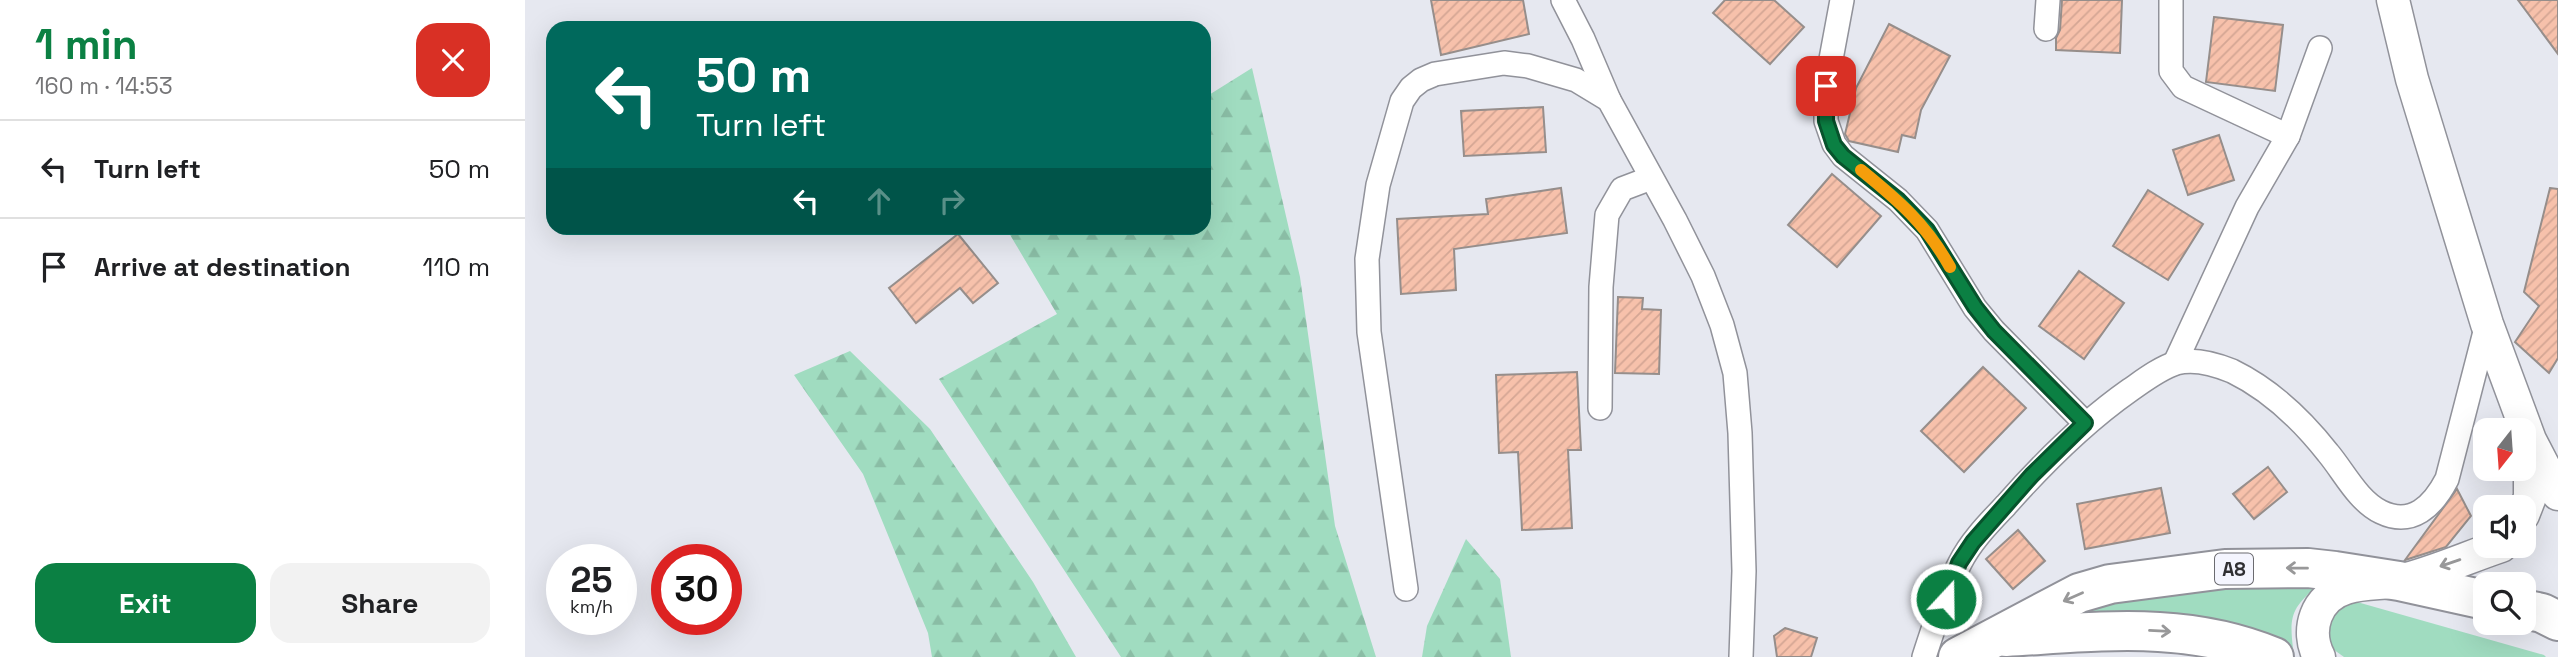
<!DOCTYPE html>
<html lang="en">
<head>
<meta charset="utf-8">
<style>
  :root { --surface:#fff; --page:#f2f2f2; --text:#202124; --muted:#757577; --line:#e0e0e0; --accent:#0b8043 }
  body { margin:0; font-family:"Space Grotesk",sans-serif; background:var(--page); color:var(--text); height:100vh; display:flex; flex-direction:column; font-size:26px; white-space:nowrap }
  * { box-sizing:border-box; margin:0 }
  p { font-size:23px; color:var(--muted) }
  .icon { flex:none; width:38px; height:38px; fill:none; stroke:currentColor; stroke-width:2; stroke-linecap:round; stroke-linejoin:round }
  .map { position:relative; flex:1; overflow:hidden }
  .panel { display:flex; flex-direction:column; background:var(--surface); width:525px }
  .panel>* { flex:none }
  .top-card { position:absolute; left:21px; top:21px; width:665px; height:214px; border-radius:21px; box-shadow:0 7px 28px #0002; background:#00695c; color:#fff; overflow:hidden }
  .needle { width:46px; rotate:197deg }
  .fabs { position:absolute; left:1948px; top:418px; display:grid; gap:14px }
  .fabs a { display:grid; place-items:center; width:63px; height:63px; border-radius:14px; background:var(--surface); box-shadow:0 7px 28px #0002; font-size:35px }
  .speed { position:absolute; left:21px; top:544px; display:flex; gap:14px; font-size:35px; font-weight:700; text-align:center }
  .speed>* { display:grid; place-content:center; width:91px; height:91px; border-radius:50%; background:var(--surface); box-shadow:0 7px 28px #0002; line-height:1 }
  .speed small { font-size:18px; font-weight:400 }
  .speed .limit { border:10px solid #d22; background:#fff; color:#111 }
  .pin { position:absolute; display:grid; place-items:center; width:60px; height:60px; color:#fff; margin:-30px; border-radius:14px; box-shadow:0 4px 10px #0006 }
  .me { position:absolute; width:77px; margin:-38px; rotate:21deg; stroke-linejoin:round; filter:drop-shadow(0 0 5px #0008) }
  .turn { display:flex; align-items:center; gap:24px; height:147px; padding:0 35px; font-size:32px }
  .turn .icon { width:91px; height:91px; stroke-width:2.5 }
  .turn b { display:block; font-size:49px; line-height:60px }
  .lanes { display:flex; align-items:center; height:66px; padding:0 35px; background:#0003; justify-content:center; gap:35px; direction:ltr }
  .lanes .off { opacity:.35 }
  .round { display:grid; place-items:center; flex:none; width:74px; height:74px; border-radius:21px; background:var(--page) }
  .overview { display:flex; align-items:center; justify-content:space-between; height:119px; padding:0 35px }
  h1 { font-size:42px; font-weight:600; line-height:52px; color:var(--accent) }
  .primary-button { display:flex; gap:14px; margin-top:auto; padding:14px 35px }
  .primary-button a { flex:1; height:80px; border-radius:21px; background:var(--accent); color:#fff; font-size:28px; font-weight:600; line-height:80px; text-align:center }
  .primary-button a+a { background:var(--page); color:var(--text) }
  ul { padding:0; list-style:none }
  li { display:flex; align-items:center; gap:21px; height:98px; padding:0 35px; border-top:2px solid var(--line) }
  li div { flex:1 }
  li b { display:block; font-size:26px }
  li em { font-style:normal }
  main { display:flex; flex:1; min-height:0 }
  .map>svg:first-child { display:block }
  .forest { fill:url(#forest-firs) }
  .garden { fill:#a0dcc0 }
  .building { fill:url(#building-hatch); stroke:#968e8b; stroke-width:2 }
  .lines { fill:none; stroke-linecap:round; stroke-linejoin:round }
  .street-casing { stroke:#91929a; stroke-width:26 }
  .secondary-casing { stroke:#91929a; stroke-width:35 }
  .highway-casing { stroke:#91929a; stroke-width:42 }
  .street { stroke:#fff; stroke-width:23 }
  .secondary { stroke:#fff; stroke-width:32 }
  .highway { stroke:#fff; stroke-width:38 }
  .oneway { stroke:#989899 }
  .route-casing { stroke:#07532c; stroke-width:18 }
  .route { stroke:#0b8043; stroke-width:12 }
  .slow { stroke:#f59e0b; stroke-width:12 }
  .labels { text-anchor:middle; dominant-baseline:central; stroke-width:7; stroke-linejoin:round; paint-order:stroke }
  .shield { fill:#f4f5fe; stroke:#6b6b70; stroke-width:2 }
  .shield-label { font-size:19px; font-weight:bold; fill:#303033 }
</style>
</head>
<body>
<main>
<section class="panel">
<div class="overview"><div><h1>1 min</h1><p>160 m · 14:53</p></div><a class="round" style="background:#d93025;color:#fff"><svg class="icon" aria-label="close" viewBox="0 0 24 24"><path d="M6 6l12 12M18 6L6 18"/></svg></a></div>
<ul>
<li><svg class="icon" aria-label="left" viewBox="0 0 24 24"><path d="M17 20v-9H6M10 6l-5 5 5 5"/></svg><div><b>Turn left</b></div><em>50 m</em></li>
<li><svg class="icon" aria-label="arrive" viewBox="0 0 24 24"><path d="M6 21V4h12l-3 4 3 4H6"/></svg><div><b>Arrive at destination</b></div><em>110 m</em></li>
</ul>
<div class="primary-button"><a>Exit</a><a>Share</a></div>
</section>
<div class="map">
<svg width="2033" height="657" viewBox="0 0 2033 657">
  <defs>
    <pattern id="forest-firs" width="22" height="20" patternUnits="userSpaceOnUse" patternTransform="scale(1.75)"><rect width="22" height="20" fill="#a0dcc0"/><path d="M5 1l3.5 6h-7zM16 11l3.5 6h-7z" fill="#8abda5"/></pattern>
    <pattern id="building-hatch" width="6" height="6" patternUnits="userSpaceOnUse" patternTransform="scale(1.75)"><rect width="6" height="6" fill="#f7c1ab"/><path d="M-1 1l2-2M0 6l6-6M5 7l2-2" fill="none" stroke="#d4a694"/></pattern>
  </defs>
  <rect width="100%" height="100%" fill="#e6e8f0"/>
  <!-- forest -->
  <g class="forest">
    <polygon points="727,68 775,277 810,526 851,657 596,657 414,379 532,314 481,228 679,228 679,98"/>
    <polygon points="325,351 405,429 508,582 551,657 407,657 403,633 338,474 269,375"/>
    <polygon points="941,539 975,579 986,657 897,657 902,626"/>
  </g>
  <!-- garden -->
  <g class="garden">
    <path d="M1792 586C1767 608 1764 616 1768 648L1706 626 1518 622 1559 607 1641 592Z"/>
    <path d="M1832 602 2019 655 2021 657H1819L1805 647 1800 631C1807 613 1812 606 1832 602Z"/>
  </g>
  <!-- building -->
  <g class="building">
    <polygon points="906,0 998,0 1004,34 916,55"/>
    <polygon points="1200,0 1249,0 1279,27 1245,64 1188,13"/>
    <polygon points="1537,0 1597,0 1595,53 1531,50 1531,38 1535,30"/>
    <polygon points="1993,0 2033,0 2033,54"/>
    <polygon points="1689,17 1758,25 1750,91 1681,82"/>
    <polygon points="1364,24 1425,56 1396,110 1390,138 1377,135 1373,152 1324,141 1320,134 1331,88"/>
    <polygon points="1018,107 1021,152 939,156 936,111"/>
    <polygon points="1694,135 1709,180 1663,195 1648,150"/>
    <polygon points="1307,174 1356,216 1312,267 1263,225"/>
    <polygon points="1036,188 1042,233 929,249 931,290 876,294 872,219 963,214 961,199"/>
    <polygon points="2025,188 2033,189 2033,358 2024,373 1990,342 2014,306 1999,292"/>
    <polygon points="1623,190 1678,224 1643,280 1588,246"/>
    <polygon points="433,234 473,283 448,303 435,288 391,323 364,288"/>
    <polygon points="1554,271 1599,303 1559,359 1514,326"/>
    <polygon points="1093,297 1118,298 1117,309 1136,310 1134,374 1090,373"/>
    <polygon points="1458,367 1501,408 1439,472 1396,431"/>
    <polygon points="1052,372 1056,450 1043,450 1047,528 997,530 993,452 974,453 971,375"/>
    <polygon points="1743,467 1762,492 1729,519 1708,494"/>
    <polygon points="1636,488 1645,533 1560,549 1552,504"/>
    <polygon points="1932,489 1946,516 1921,547 1880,560"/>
    <polygon points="1493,530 1520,561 1488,589 1461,559"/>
    <polygon points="1260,628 1292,638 1286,657 1252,657 1249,636"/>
  </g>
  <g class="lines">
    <defs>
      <g id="street">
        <polyline points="1038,0 1058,39 1084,100"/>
        <polyline points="1317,0 1301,86 1301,121 1309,144 1318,156 1373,200 1402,230 1450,308 1469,331 1560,423"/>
        <polyline points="1646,0 1646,71 1658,87 1763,136"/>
        <polyline points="1521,29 1523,0"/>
        <polyline points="1650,363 1722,207 1763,136 1795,48"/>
        <polyline points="1075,408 1076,287 1082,215 1097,189 1126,178"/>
        <polyline points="881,589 844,332 842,259 853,185 877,101 886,88 896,80 910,74 979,63 1003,66 1051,80 1084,100 1150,220 1178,276 1197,325 1210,373 1215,433 1219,571 1216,657"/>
        <path d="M1399 657C1409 626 1420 592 1435 563 1446 541 1464 523 1481 505 1519 462 1558 423 1605 390 1618 381 1635 368 1651 363 1669 358 1690 364 1707 371 1746 390 1777 420 1803 453 1819 472 1833 501 1856 512 1887 527 1908 506 1922 479L1962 324"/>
      </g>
      <g id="secondary">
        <polyline points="1868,0 1887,79 1962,324 2005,440 2033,494"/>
        <polyline points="1998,515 2005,497 2005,448"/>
        <path d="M1794 657C1780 630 1791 597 1821 588 1838 582 1857 584 1874 581 1908 573 1943 557 1976 546"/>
      </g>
      <g id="highway">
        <polyline points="1998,609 2017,613 2033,621"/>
        <path d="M1481 637C1574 632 1660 620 1749 657"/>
        <polyline points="1433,657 1554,593 1585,584 1700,569 1783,568 1810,571 1874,581 1960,600"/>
      </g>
    </defs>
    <!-- street casing -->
    <use href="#street" class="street-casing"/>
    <!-- secondary casing -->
    <use href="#secondary" class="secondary-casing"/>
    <!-- highway casing -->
    <use href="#highway" class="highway-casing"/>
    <!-- street -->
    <use href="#street" class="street"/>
    <!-- secondary -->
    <use href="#secondary" class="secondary"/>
    <!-- highway -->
    <use href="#highway" class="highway"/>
  </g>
  <!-- one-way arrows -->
  <defs><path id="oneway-shaft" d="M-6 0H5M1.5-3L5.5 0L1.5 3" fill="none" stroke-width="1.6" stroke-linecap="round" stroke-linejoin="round" transform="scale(1.75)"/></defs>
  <g class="oneway">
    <use href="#oneway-shaft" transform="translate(1925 563) rotate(161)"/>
    <use href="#oneway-shaft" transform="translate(1772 568) rotate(-179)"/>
    <use href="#oneway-shaft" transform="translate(1548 597) rotate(156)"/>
    <use href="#oneway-shaft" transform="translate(1635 631) rotate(3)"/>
  </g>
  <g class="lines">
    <defs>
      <polyline id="route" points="1301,86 1301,121 1309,145 1318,156 1373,200 1402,230 1450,307 1469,331 1560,423 1507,475 1448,542 1434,563 1421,599"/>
    </defs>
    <!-- route casing -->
    <use href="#route" class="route-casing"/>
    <!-- route -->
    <use href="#route" class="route"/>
    <!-- slow -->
    <path class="slow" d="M1336 170C1374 201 1401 224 1425 267"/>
  </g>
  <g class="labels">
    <!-- shield labels -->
    <rect class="shield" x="1690" y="553.5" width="38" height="31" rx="5"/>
    <g class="shield-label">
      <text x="1709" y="569">A8</text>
    </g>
  </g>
</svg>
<div class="fabs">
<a><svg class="needle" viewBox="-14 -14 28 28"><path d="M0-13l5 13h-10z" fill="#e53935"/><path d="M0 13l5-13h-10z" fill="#757577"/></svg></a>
<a><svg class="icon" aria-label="sound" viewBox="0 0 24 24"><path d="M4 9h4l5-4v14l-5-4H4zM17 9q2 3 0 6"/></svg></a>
<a><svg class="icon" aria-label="search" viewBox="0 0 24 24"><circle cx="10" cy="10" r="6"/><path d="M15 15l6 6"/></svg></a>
</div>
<div class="speed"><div>25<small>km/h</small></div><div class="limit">30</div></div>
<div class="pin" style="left:1301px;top:86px;background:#d93025"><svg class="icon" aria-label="arrive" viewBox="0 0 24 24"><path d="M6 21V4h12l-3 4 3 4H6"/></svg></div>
<svg class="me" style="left:1421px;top:599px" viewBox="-20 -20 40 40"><circle r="17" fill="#0b8043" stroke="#fff" stroke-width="3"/><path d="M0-11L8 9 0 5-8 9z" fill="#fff"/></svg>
<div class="top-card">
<div class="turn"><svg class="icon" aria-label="left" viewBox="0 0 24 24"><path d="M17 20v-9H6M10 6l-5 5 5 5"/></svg><div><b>50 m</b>Turn left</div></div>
<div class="lanes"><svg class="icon" aria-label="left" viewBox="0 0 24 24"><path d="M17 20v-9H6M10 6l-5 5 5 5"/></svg><svg class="icon off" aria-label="ahead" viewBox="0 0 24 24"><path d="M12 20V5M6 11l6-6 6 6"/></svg><svg class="icon off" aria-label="right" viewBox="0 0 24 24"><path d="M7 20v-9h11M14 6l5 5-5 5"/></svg></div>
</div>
</div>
</main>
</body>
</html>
